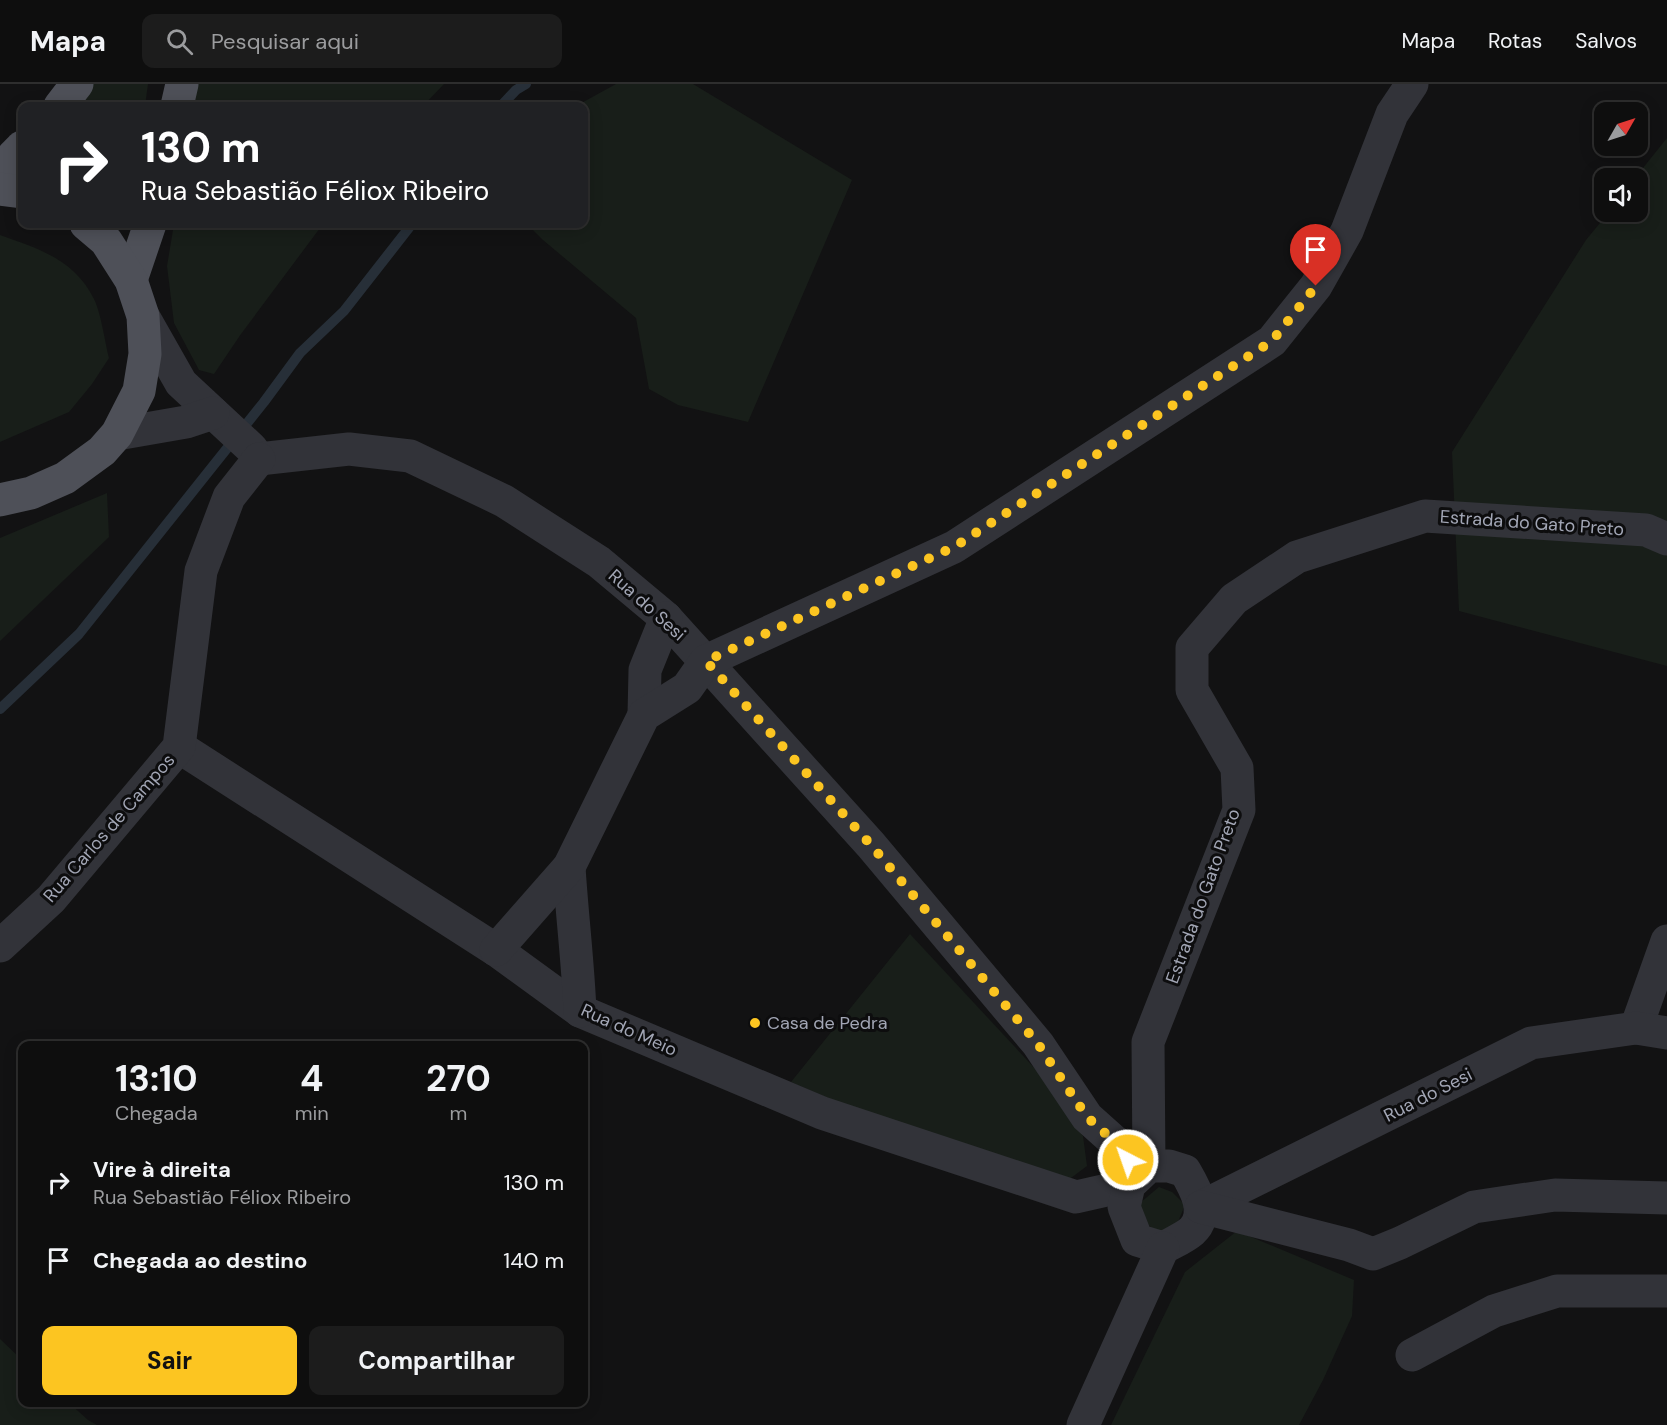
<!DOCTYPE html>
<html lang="pt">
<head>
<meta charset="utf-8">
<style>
  :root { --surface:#0e0e0e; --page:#1c1c1c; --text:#f1f3f6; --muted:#9b9c9e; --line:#2e2e2e; --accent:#fcc521 }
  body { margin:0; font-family:"DM Sans",sans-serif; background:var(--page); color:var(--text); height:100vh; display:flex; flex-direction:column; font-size:22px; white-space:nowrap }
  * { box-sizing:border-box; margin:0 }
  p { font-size:20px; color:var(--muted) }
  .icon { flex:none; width:33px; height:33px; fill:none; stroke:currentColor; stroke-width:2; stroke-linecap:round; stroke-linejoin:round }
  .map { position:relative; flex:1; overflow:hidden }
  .sheet { position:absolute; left:18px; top:957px; width:570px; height:366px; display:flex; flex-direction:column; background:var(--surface); border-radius:12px; box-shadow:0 3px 15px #0003,0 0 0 2px var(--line) }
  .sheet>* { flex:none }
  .banner { position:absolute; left:18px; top:18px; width:570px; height:126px; border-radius:12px; box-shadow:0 3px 15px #0003,0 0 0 2px var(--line); background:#202124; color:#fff; overflow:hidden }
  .needle { width:39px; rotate:51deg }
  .controls { position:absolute; left:1594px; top:18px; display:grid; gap:12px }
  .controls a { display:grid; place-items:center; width:54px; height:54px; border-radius:12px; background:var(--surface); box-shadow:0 3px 15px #0003,0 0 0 2px var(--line); font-size:30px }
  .pin { position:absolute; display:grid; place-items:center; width:51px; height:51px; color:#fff; margin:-62px -26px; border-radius:50% 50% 50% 0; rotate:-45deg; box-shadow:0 0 6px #0007 }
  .pin .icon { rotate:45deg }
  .me { position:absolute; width:66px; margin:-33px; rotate:319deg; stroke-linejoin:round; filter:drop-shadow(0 0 4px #0008) }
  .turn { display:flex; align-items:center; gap:21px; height:126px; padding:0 24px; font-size:27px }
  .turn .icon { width:78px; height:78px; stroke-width:2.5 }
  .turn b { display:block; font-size:42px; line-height:51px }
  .eta { display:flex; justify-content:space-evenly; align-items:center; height:102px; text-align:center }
  .eta b { font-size:36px; font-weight:700; line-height:42px }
  .primary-button { display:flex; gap:12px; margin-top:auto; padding:12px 24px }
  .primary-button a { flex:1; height:69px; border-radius:12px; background:var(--accent); color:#111; font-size:24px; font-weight:700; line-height:69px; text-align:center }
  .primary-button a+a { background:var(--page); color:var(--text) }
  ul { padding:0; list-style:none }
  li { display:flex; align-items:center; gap:18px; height:78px; padding:0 24px }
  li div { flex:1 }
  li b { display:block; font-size:22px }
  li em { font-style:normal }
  header { display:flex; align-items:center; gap:36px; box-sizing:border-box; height:84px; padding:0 30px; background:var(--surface); border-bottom:2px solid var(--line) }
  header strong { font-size:28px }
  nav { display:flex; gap:33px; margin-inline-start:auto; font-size:21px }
  .search { width:420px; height:54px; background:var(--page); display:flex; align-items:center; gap:15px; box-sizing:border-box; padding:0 21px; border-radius:12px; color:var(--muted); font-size:22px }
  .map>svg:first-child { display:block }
  .green { fill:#181e19 }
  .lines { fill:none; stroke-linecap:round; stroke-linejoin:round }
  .stream { stroke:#272f38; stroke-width:10 }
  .minor { stroke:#323339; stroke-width:33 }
  .major { stroke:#4e5058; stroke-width:33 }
  .route { stroke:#fcc521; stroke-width:10; stroke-dasharray:0 18 }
  .poi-dot { fill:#fcc521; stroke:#0d0d0e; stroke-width:2 }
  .labels { text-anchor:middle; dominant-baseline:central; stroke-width:6; stroke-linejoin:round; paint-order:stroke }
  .street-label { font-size:18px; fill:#a2a6b5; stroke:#0d0d0e }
  .poi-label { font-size:18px; fill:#a2a6b5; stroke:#0d0d0e; text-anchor:start }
</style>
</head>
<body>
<header>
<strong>Mapa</strong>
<div class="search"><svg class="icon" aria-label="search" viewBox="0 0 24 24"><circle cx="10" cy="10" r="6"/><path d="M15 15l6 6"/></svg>Pesquisar aqui</div>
<nav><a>Mapa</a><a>Rotas</a><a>Salvos</a></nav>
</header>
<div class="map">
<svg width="1667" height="1341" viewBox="0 0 1667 1341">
  <rect width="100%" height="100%" fill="#121213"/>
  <!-- green -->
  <g class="green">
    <polygon points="93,0 148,0 145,22 82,22"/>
    <polygon points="192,0 444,0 423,22 189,22"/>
    <polygon points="616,0 693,0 852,96 748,338 678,321 649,305 636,234 543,156 527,140 584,140 584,22 576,22"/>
    <polygon points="1667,54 1667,582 1459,527 1452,368 1586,156 1609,128 1638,128 1638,94 1635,94"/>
    <polygon points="174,140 323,140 241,250 214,290 199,286 174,239 167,182"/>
    <path d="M0 151C39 165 74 175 94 215 101 229 105 258 109 274L92 300 69 328 0 358Z"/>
    <polygon points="107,409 109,453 0,557 0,454"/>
    <polygon points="910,850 1040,990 1083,1052 1087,1082 1063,1100 988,1084 791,998"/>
    <polygon points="1159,1103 1172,1108 1185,1121 1175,1145 1157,1149 1141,1134 1140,1119"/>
    <polygon points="1237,1147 1354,1196 1352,1232 1323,1296 1299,1341 1111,1341 1185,1188"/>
    <polygon points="0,1255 22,1276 22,1318 69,1319 88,1336 97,1341 0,1341"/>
  </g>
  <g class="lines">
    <!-- stream -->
    <g class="stream">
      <polyline points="501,22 516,6 526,0"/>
      <polyline points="0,625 79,550 264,318 300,269 344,227 412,140"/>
    </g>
    <!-- minor -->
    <g class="minor">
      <polyline points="143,232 181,299 251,364 259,375"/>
      <polyline points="117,350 186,338 213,329"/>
      <polyline points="259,375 349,365 410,372 504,417 599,478 666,534 871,761 1038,960 1087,1033 1116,1059 1128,1076 1149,1082 1148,958 1239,726 1237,684 1192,606 1192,564 1234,515 1297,473 1425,432 1646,446 1667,455"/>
      <polyline points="644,631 645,586 666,534"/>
      <polyline points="179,663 496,866 580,927 822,1029 1076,1113 1129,1101"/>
      <path d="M569 783C572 831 578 879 580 927"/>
      <polyline points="0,862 51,815 179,663 201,487 229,413 259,375"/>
      <polyline points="496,866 569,783 644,631 687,604 706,577 954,463 1272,257 1316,202 1347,147 1392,30 1412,0"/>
      <polyline points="1636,944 1667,857"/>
      <path d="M1149 1082H1169L1185 1087C1195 1104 1210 1130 1192 1147 1184 1154 1172 1159 1163 1164L1137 1156 1124 1123 1129 1101Z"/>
      <polyline points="1201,1123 1531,959 1636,944 1667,949"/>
      <polyline points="1201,1123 1349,1161 1373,1170 1400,1159 1474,1123 1555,1111 1667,1114"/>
      <polyline points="1412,1271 1494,1227 1557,1207 1667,1207"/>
      <polyline points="1083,1341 1163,1164"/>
    </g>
    <!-- major -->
    <g class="major">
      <polyline points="60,22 77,0"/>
      <polyline points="177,22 182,0"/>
      <polyline points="0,85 22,63"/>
      <polyline points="0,105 22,108"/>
      <polyline points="131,196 150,140"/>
      <polyline points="0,416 31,409 65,394 102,367 117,350 139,307 145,270 143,232 131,196 106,157 86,140"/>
    </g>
  </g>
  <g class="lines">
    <!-- route -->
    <polyline class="route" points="1128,1076 1116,1059 1087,1033 1038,960 871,761 706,577 954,463 1272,257 1316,202"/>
  </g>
  <!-- markers -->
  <circle class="poi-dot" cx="755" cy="939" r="6"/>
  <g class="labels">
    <!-- street labels -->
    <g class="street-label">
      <text transform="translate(1532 439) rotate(4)">Estrada do Gato Preto</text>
      <text transform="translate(647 521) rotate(42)">Rua do Sesi</text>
      <text transform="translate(109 744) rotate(-49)">Rua Carlos de Campos</text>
      <text transform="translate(1203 812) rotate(-70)">Estrada do Gato Preto</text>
      <text transform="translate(629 946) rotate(24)">Rua do Meio</text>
      <text transform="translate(1428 1011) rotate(-27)">Rua do Sesi</text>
    </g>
    <!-- poi labels -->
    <g class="poi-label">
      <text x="767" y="939">Casa de Pedra</text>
    </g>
  </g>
</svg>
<div class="controls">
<a><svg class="needle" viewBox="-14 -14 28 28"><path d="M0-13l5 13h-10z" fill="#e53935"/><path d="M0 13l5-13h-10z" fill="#9b9c9e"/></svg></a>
<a><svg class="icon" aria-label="sound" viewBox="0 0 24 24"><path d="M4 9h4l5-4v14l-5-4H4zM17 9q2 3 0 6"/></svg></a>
</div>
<div class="pin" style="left:1316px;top:202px;background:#d93025"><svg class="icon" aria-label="arrive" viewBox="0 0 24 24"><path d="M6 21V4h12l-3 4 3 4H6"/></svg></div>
<svg class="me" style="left:1128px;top:1076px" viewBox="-20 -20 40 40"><circle r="17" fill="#fcc521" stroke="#fff" stroke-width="3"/><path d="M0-11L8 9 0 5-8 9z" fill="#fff"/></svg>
<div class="banner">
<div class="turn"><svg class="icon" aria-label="right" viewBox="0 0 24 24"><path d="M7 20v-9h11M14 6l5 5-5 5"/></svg><div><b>130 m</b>Rua Sebastião Féliox Ribeiro</div></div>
</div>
<section class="sheet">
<div class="eta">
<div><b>13:10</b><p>Chegada</p></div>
<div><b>4</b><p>min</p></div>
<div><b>270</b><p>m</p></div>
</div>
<ul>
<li><svg class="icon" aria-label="right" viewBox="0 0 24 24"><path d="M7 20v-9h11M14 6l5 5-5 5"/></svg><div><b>Vire à direita</b><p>Rua Sebastião Féliox Ribeiro</p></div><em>130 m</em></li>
<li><svg class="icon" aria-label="arrive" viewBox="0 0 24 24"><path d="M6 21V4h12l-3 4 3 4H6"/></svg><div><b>Chegada ao destino</b></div><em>140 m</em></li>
</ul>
<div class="primary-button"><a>Sair</a><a>Compartilhar</a></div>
</section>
</div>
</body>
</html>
